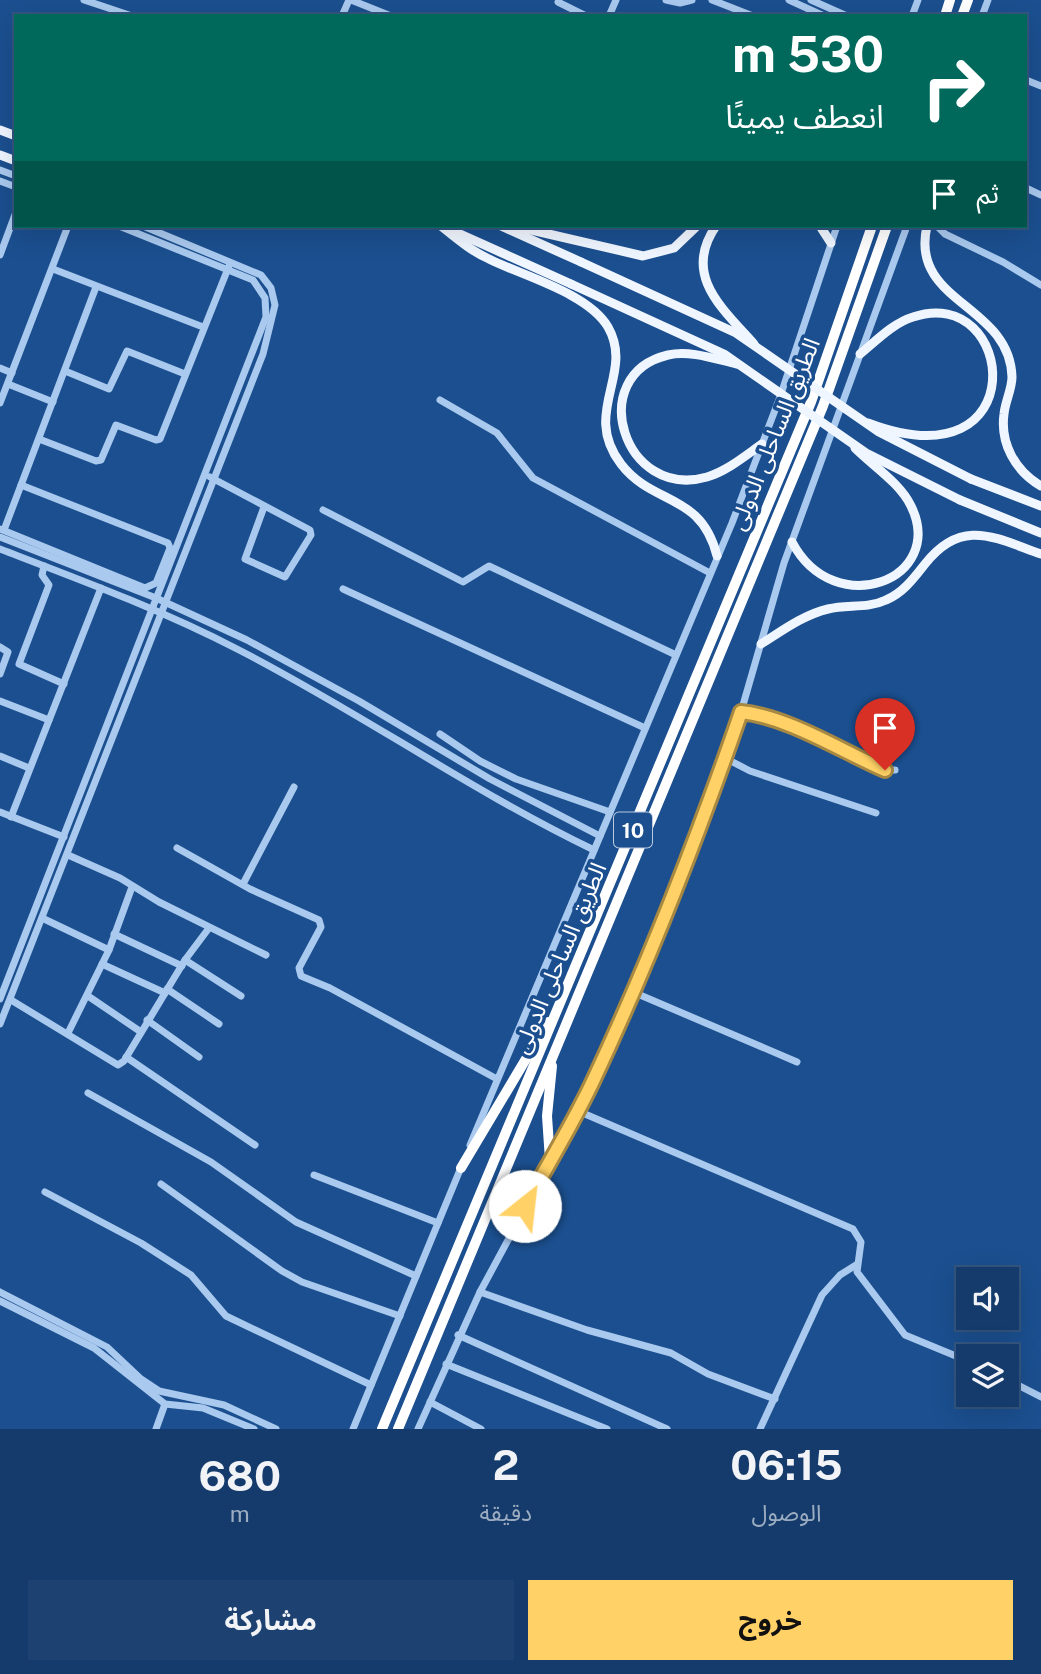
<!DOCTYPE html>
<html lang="ar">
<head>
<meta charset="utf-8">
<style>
  :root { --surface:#143b6b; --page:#1d4271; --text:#f1f3f6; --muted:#9dadc1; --line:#33557e; --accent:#ffd166 }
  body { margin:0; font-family:"Public Sans","Noto Sans Arabic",sans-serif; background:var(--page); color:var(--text); direction:rtl; height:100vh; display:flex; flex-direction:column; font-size:26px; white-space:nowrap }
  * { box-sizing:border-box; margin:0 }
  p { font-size:23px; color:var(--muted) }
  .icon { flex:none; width:38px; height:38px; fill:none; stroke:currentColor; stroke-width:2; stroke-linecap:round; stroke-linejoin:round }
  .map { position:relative; height:1429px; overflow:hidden; direction:ltr }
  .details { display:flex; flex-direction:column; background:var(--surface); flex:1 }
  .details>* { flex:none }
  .hud { position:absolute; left:14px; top:14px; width:1013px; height:214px; border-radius:0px; box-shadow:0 7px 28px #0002,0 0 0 2px var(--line); direction:rtl; background:#00695c; color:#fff; overflow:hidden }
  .controls { position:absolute; left:956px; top:1267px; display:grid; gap:14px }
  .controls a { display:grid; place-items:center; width:63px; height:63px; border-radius:0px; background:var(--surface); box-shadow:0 7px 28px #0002,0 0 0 2px var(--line); font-size:35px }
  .pin { position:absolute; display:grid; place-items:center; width:60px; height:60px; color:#fff; margin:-72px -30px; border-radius:50% 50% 50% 0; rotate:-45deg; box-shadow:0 0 7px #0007 }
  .pin .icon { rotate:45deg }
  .me { position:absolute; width:77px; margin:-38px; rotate:29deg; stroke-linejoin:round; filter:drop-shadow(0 0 5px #0008) }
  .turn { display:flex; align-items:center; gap:24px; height:147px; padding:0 28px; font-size:32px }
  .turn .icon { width:91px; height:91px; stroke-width:2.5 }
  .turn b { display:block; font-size:49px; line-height:60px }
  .then { display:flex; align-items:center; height:66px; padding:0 28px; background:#0003; gap:14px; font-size:26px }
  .eta { display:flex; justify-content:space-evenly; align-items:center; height:119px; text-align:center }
  .eta b { font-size:42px; font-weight:700; line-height:49px }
  .button { display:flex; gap:14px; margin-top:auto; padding:14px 28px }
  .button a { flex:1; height:80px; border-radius:0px; background:var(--accent); color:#111; font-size:28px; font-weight:700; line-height:80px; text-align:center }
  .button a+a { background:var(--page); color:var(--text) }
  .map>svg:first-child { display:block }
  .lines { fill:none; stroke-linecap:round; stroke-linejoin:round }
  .minor { stroke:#a9c9ee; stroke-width:7 }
  .major { stroke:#f0f6ff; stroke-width:9 }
  .highway { stroke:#fff; stroke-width:10 }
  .major-bridge { stroke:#f0f6ff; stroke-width:9 }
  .route-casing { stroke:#a68842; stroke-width:18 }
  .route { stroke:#ffd166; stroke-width:12 }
  .labels { text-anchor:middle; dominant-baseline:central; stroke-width:7; stroke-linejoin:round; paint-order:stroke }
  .shield { fill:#1b4f8f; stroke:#bbcadd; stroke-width:2 }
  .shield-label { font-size:21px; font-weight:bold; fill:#fff }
  .street-label { font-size:23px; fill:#fff; stroke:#1b4f8f }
</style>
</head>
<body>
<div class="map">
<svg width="1041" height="1429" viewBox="0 0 1041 1429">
  <rect width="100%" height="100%" fill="#1b4f8f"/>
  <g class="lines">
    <!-- minor -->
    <g class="minor">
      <polyline points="84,0 132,16"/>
      <polyline points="351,0 391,16"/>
      <polyline points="666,0 680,3 692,0"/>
      <polyline points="712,0 753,16"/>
      <polyline points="789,0 824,16"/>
      <polyline points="811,0 847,16"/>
      <polyline points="558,2 586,16"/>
      <polyline points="342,16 349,0"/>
      <polyline points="609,16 616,0"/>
      <polyline points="912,16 918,0"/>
      <polyline points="982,16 988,0"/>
      <polyline points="1026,80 1041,86"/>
      <polyline points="0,170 16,176"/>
      <polyline points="0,181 16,187"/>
      <polyline points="1026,188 1041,195"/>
      <polyline points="937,226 945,234 1003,262 1041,285"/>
      <polyline points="0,255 16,212"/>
      <polyline points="53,269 203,327"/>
      <polyline points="0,368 12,373"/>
      <polyline points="65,371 109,389 127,351 185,374"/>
      <polyline points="8,384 53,402"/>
      <polyline points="440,400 497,433 533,478 710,573"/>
      <polyline points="0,403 68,226"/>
      <polyline points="39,439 96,461 101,460 116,425 156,440 160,439 229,266"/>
      <polyline points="210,477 310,530 311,535 285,577 245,559 264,507"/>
      <polyline points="323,510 463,582 489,566 676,655"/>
      <polyline points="0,529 145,588 156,583 170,548 168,543 21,485"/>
      <polyline points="4,530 96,287"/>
      <polyline points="0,537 156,598 247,640 359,701 490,779 600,836"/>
      <path d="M0 549C81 580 162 610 239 650 360 712 471 791 594 850"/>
      <polyline points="44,566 42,575 49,585 19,664 64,684"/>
      <polyline points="343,589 645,728"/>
      <polyline points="0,647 8,652 0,674"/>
      <polyline points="0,701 49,720"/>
      <path d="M741 712C775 716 818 738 850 752 865 758 878 771 895 770"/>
      <polyline points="440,734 480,761 516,779 610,812"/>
      <polyline points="0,756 29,768"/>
      <polyline points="725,758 750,771 876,813"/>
      <polyline points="0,812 64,837"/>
      <polyline points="11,817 101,588"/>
      <polyline points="177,848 250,889 319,920 321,927 299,968 301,976 330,988 497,1079"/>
      <polyline points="68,855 120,878 159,902 266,955"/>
      <polyline points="243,884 294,787"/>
      <polyline points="42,918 109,950"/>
      <polyline points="114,934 182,966"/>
      <polyline points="185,960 241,996"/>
      <polyline points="102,964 165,993"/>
      <polyline points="167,989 219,1024"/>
      <polyline points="633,992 797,1062"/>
      <polyline points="88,996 141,1032"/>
      <polyline points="0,999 266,317 265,298 253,280 119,226"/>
      <polyline points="11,1000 118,1065 124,1061 185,960 209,928"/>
      <polyline points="147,1020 199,1057"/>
      <polyline points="0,1024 263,354 275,305 271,288 261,275 143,226"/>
      <polyline points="68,1033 109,950 132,887"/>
      <polyline points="126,1057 255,1145"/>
      <polyline points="88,1093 211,1162 296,1222 416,1276"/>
      <polyline points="578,1111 853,1229 861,1242 857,1272 905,1335 968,1361"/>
      <polyline points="470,1145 732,523 780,397 837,226"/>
      <polyline points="314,1175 438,1223"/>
      <polyline points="161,1184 282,1271 302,1282 400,1316"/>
      <polyline points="45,1192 141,1243 191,1275 226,1316 371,1385"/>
      <polyline points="0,1292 107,1347 141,1379 159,1391 224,1405 276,1429"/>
      <polyline points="480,1292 587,1330 671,1353 708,1374 775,1399"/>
      <polyline points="0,1301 94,1348 165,1404 203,1408 254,1429"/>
      <polyline points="458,1335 667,1429"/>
      <polyline points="446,1364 607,1429"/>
      <polyline points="1006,1379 1041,1397"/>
      <polyline points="430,1402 481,1429"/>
      <polyline points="156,1429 165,1404"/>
      <polyline points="353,1429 462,1165"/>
      <polyline points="418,1429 480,1292 594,1081 699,832 741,712 784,563 907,226"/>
      <polyline points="760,1429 822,1295 840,1275 856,1265"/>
    </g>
    <!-- major -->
    <g class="major">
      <polyline points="0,130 16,136"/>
      <polyline points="0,155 16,161"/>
      <path d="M441 226C456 238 471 251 489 259 523 276 588 293 608 327 635 374 581 412 621 464 653 506 701 492 717 556"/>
      <polyline points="501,226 581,262"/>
      <polyline points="514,226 643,256 674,248 697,226"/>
      <path d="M716 226C682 275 722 308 754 344"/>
      <polyline points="820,226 831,243"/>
      <path d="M927 226C909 303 1010 304 1012 377 1012 389 1005 402 1004 414 1000 443 1015 471 1041 486"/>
      <polyline points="449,229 571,284"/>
      <path d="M860 354C876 341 893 323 913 317 1016 282 1037 487 868 423"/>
      <path d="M737 364C715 359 690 350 668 355 584 375 624 501 707 477 727 471 745 456 762 444"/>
      <polyline points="971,479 1041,506"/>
      <polyline points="960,500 1041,533"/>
      <path d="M792 542C835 623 947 579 911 506 900 483 873 466 855 448"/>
      <path d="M761 644C782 631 803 615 828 609 847 604 867 609 886 600 903 593 914 578 925 564 962 517 995 538 1041 554"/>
    </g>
    <!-- highway -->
    <g class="highway">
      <polyline points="945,16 950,0"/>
      <polyline points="962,16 968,0"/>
      <polyline points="550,1160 547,1116 552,1066"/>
      <polyline points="461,1168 548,1022"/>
      <polyline points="382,1429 811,402 872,226"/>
      <polyline points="398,1429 823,406 887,226"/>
    </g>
    <!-- major-bridge -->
    <g class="major-bridge">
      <polyline points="581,262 736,333 879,432 971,479"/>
      <polyline points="571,284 724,354 866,453 960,500"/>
    </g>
  </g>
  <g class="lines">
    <defs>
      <path id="route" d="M525 1206C548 1164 574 1122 594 1079 650 960 698 836 741 712 789 717 841 751 885 770"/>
    </defs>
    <!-- route casing -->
    <use href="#route" class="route-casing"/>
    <!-- route -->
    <use href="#route" class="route"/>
  </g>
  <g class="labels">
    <!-- shield labels -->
    <rect class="shield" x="614" y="812.5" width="38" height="35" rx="5"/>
    <g class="shield-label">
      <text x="633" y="830">10</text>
    </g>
    <!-- street labels -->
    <g class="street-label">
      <text transform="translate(774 434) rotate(-68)">الطريق الساحلى الدولى</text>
      <text transform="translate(559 958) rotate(-67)">الطريق الساحلى الدولى</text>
    </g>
  </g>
</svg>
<div class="controls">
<a><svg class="icon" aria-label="sound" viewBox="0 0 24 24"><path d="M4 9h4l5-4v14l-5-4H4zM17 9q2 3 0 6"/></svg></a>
<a><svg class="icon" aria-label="layers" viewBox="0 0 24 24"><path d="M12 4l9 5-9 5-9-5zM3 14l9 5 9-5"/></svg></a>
</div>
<div class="pin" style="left:885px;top:770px;background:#d93025"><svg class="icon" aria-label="arrive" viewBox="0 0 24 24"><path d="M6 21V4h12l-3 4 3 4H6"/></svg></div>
<svg class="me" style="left:525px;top:1206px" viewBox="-20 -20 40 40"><circle r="19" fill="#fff"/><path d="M0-13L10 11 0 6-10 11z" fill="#ffd166"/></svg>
<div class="hud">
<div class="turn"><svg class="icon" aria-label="right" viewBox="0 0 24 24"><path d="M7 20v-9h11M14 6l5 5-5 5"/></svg><div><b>530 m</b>انعطف يمينًا</div></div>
<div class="then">ثم<svg class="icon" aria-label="arrive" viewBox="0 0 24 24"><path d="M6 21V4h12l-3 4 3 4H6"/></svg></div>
</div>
</div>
<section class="details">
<div class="eta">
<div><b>06:15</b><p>الوصول</p></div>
<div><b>2</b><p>دقيقة</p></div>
<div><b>680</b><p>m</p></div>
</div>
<div class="button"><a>خروج</a><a>مشاركة</a></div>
</section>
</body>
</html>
